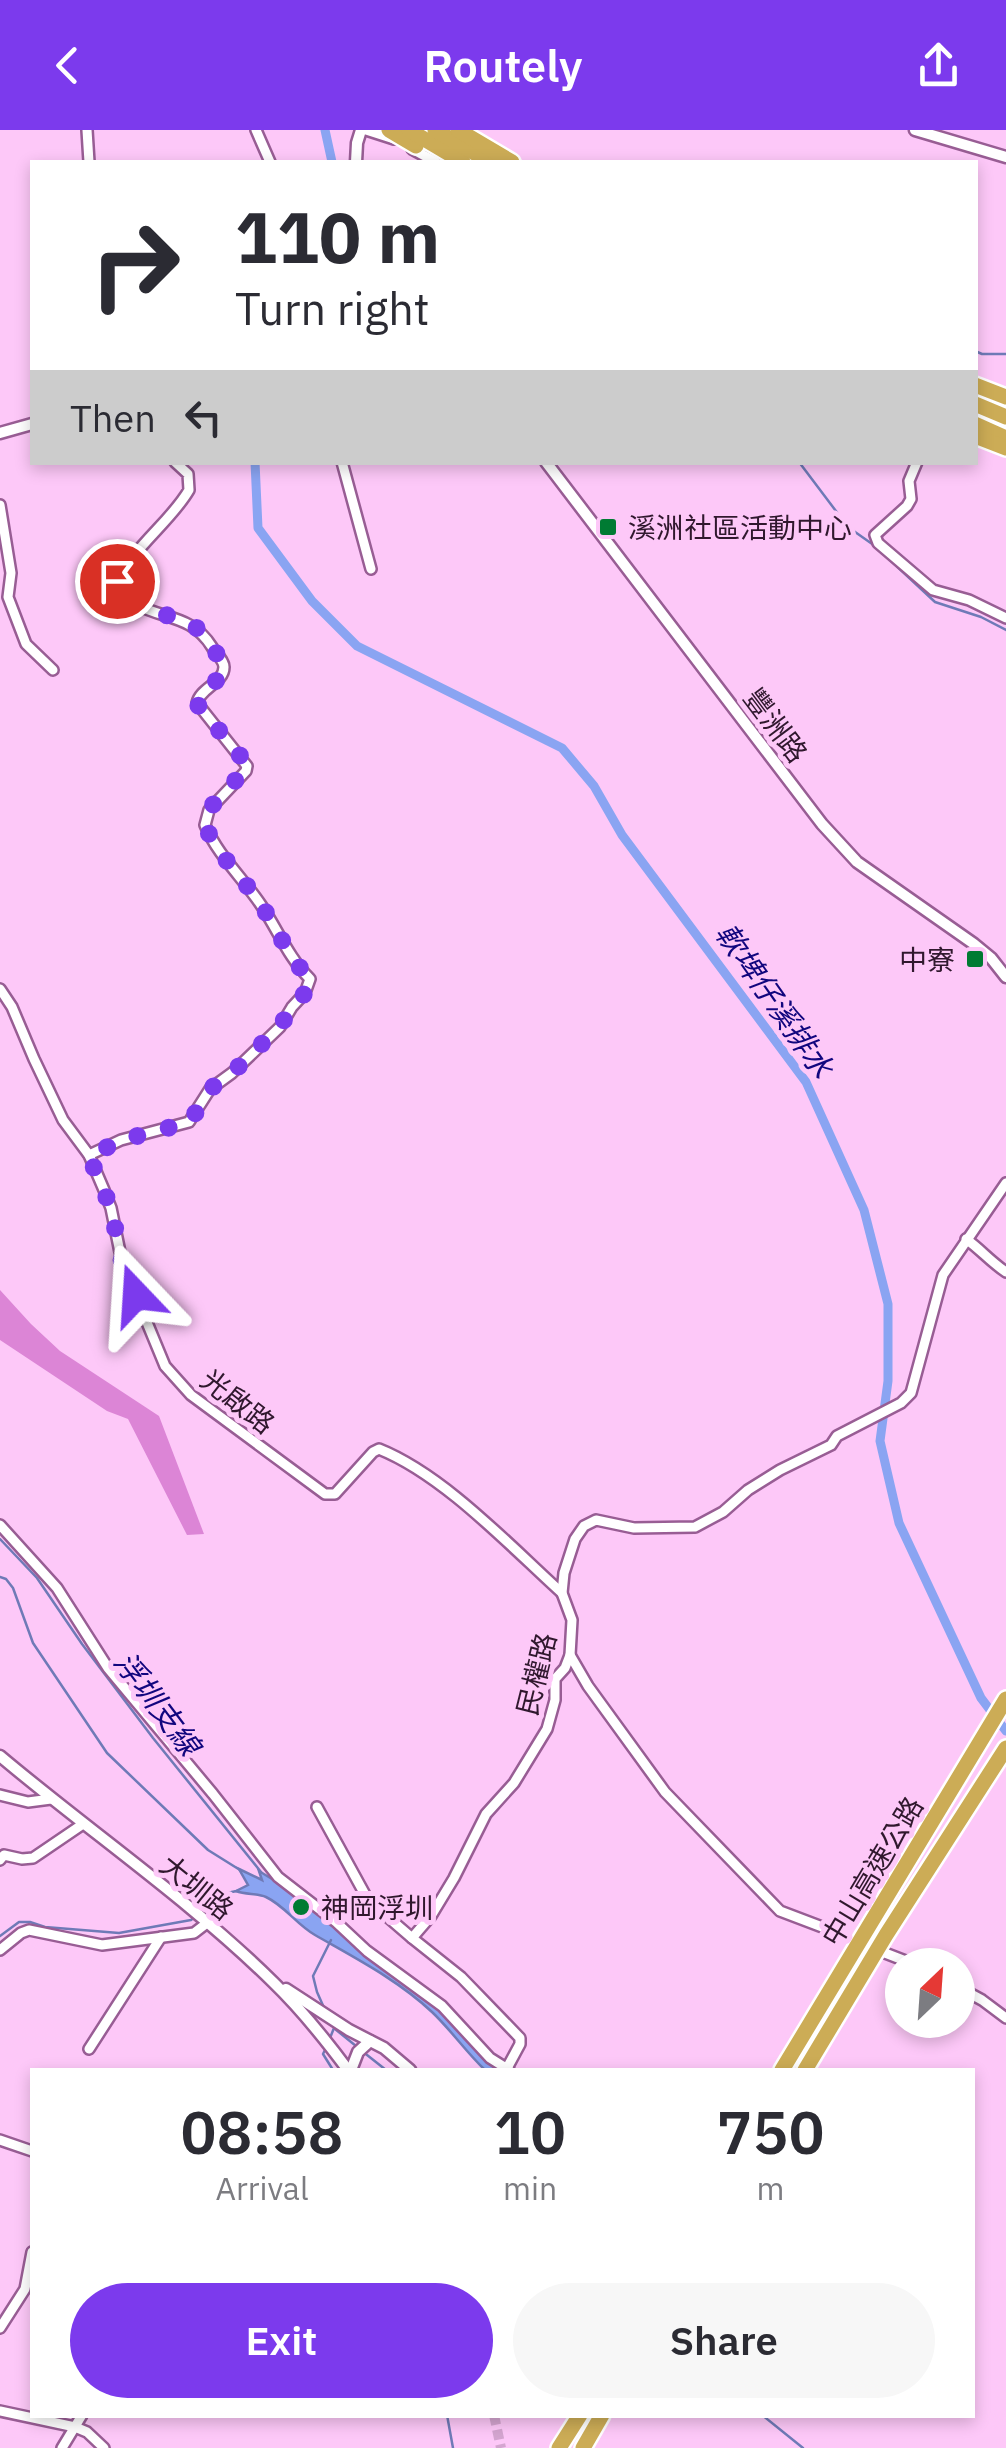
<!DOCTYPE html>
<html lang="en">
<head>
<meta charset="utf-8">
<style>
  :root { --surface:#fff; --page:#f7f7f7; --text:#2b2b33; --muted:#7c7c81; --accent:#7c3aed }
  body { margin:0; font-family:"IBM Plex Sans","Noto Sans TC",sans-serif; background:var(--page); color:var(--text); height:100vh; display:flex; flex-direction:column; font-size:38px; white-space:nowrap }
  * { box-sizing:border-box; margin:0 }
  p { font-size:32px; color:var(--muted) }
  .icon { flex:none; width:55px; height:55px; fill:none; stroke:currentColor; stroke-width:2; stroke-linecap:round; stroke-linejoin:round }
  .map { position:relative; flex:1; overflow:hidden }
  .panel { position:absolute; left:30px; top:1938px; width:945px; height:350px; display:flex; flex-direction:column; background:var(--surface); border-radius:0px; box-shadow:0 5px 15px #0003 }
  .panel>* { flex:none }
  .banner { position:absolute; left:30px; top:30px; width:948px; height:305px; border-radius:0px; box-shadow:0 5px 15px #0003; background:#fff; color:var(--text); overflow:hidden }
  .needle { width:65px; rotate:25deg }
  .tools { position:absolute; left:885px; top:1818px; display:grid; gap:20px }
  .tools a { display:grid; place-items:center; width:90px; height:90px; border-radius:50%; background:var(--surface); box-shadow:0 5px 15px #0003; font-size:50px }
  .pin { position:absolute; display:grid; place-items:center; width:85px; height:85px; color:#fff; margin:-42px; border:5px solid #fff; border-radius:50%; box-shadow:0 2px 10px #0007 }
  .me { position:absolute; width:110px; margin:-55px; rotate:340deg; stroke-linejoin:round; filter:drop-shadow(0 0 8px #0008) }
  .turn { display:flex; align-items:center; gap:35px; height:210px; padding:0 40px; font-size:45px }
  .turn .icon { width:130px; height:130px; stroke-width:2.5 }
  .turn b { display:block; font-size:70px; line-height:85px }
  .then { display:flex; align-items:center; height:95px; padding:0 40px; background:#0003; gap:20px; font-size:38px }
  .eta { display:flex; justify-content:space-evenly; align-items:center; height:170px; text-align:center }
  .eta b { font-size:60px; font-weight:600; line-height:70px }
  .action { display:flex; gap:20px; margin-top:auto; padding:20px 40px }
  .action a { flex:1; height:115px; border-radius:60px; background:var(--accent); color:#fff; font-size:40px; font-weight:600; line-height:115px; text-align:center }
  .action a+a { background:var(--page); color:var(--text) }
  header { display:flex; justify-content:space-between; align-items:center; height:130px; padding:0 40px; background:var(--accent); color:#fff; font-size:45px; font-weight:600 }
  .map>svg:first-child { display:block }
  .forest { fill:#dc85d6 }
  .water { fill:#8aa4f2; stroke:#6f7ab7; stroke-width:2.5 }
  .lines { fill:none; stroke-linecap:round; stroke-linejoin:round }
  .stream { stroke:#6f7ab7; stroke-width:2.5 }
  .canal { stroke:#8aa4f2; stroke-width:9 }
  .minor-tunnel { stroke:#d4a5d0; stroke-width:9; stroke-dasharray:9 4.5; stroke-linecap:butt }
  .tertiary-tunnel { stroke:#d4a5d0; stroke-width:10; stroke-dasharray:10 5; stroke-linecap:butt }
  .minor-casing { stroke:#985d94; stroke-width:14 }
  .tertiary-casing { stroke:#985d94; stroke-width:15 }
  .motorway-casing { stroke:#fff; stroke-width:20 }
  .minor { stroke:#fff; stroke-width:9 }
  .tertiary { stroke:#fff; stroke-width:10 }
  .motorway { stroke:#ccac56; stroke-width:15 }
  .route { stroke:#7c3aed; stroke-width:18; stroke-dasharray:0 32.4 }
  .poi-dot { fill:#007b33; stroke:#fdc8f8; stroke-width:4 }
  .labels { text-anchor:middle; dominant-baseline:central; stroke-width:10; stroke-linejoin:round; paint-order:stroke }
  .poi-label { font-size:28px; fill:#30182e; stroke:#fdc8f8; text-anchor:start }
  .street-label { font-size:28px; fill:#30182e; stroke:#fdc8f8 }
  .water-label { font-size:30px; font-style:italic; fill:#11067e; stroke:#fdc8f8 }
</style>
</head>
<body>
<header><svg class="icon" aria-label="back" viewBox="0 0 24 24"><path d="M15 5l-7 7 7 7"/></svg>Routely<svg class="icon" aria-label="share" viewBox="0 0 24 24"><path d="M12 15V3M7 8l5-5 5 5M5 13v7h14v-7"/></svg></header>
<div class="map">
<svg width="1006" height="2318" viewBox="0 0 1006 2318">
  <rect width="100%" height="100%" fill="#fdc8f8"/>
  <!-- forest -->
  <polygon class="forest" points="0,1160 31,1194 60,1221 159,1286 204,1404 187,1405 128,1289 107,1281 0,1210"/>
  <!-- water -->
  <path class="water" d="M239 1739 262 1750 259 1741 272 1749 440 1875 481 1924 498 1940H485C466 1922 451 1900 432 1882 398 1850 355 1828 315 1805 296 1794 285 1776 266 1767 257 1763 246 1765 236 1761L248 1755Z"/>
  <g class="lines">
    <!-- stream -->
    <g class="stream">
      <polyline points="975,221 982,224 1006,224"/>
      <polyline points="799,332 848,397 875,416 935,472 981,487 1006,500"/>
      <polyline points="0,1409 37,1448 82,1514 153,1608 261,1742"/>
      <polyline points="0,1447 6,1449 13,1458 33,1513 107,1623 208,1720 240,1740"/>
      <path d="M202 1782C213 1771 221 1763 237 1761"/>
      <polyline points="0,1806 19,1792 30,1792 45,1797 119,1803 191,1790 196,1786"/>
      <polyline points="325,1880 317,1862 313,1846 331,1810"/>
      <polyline points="335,1899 356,1916"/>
      <polyline points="330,1908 334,1898 331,1892"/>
      <polyline points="325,1920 323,1924 333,1940"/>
      <polyline points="362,1921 386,1940"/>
      <polyline points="447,2285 453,2318"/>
      <polyline points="762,2285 803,2318"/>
    </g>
    <!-- canal -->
    <g class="canal">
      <polyline points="325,0 332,32"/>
      <polyline points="255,332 258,398 312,471 357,516 562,618 594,656 622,705 806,952 864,1080 888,1174 888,1251 880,1311 899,1393 981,1568 1006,1601"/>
    </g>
    <!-- minor-tunnel -->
    <polyline class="minor-tunnel" points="838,1803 882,1821"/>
    <!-- tertiary-tunnel -->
    <polyline class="tertiary-tunnel" points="494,2285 501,2318"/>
    <defs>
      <g id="minor">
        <polyline points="87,0 89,32"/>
        <polyline points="256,0 270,32"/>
        <polyline points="366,0 394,9"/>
        <polyline points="412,19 436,32"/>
        <polyline points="342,332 371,439"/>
        <polyline points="917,332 909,351 911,369 907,376 875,405 878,413 933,460 969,470 1006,488"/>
        <polyline points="0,375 11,443 8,467 26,514 53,540"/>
        <path d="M0 859 12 877 34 929 63 990 89 1025 104 1060 111 1078 122 1132 165 1236 191 1265 325 1364H335L373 1322 379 1319C444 1345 510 1416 562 1463"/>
        <path d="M89 1025 121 1010 189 992 210 959 232 943 280 897 292 877 305 863 310 849C288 827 278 800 261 775 243 748 218 726 205 695L209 680 246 641 247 636 197 573C200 558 224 553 224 537 224 530 215 523 212 517 186 475 143 495 117 455 130 419 170 393 189 360L188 344 175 332"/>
        <path d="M966 1109C980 1119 991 1132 1006 1142"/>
        <polyline points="0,1395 57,1458 108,1538 213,1664 278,1747 336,1792 367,1821 442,1876 490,1928 509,1940"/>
        <polyline points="570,1525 588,1556 665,1662 780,1781 838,1803"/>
        <polyline points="0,1665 28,1672 51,1669"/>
        <polyline points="317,1677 368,1770 412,1808"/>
        <polyline points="0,1730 4,1725 22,1729 33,1728 83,1694"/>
        <polyline points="0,1820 21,1803 29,1800 102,1815 194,1803 207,1793"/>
        <polyline points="885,1823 916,1835"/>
        <polyline points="958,1857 982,1870 1006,1888"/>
        <polyline points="89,1919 161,1807"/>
        <polyline points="506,1940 520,1914 520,1908 461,1847 412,1808 431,1786 454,1748 486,1684 514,1653 547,1599 555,1570 555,1549 565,1538 570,1525 572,1490 562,1463 564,1443 575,1409 584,1396 596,1390 634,1398 695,1397 723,1382 748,1360 780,1340 831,1315 837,1306 901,1273 911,1263 943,1145 1006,1053"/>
        <polyline points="0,2010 32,2021"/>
        <polyline points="0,2198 25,2159 32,2122"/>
        <polyline points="0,2281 75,2297 87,2302 104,2318"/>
        <polyline points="62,2318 82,2285"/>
      </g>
      <g id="tertiary">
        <polyline points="915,0 1006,27"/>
        <polyline points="356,32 357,13 361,0"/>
        <polyline points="0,303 32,294"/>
        <polyline points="546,332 822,694 857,732 974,814 991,828 1006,847"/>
        <path d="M0 1626C89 1701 191 1771 273 1852 301 1879 325 1909 348 1940"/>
        <polyline points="286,1859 349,1900 384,1918 410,1940"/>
        <polyline points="351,1940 358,1922 370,1911"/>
      </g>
      <g id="motorway">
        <polyline points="389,0 416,16"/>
        <polyline points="409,0 463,32"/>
        <polyline points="435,0 490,32"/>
        <polyline points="458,0 512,32"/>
        <polyline points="975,255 1006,267"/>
        <polyline points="975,274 1006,287"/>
        <polyline points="975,294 1006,308"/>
        <polyline points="975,306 1006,318"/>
        <polyline points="782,1940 1006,1569"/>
        <polyline points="805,1940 886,1805 1006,1618"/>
        <polyline points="559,2318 580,2285"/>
        <polyline points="583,2318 602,2285"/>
      </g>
    </defs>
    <!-- minor casing -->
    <use href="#minor" class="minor-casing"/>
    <!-- tertiary casing -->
    <use href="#tertiary" class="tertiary-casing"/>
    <!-- motorway casing -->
    <use href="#motorway" class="motorway-casing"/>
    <!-- minor -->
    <use href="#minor" class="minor"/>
    <!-- tertiary -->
    <use href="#tertiary" class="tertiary"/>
    <!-- motorway -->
    <use href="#motorway" class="motorway"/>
  </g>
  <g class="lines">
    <!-- route -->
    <path class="route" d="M117 451C121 483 167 481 189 493 199 498 205 506 211 516 214 522 223 529 224 536 225 550 201 558 197 574L247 634V638L208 680 205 695C218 727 245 749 263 778 279 802 289 828 310 849L305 863 290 881 280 896 232 943 210 959 190 992 122 1010 89 1026 111 1078 122 1132 136 1165"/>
  </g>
  <!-- markers -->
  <g class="poi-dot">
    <rect x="598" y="387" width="20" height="20" rx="5"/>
    <rect x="965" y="819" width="20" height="20" rx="5"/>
    <circle cx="301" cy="1777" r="10"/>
  </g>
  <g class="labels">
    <!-- poi labels -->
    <g class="poi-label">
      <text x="628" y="397">溪洲社區活動中心</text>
      <text x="955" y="829" text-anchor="end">中寮</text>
      <text x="321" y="1777">神岡浮圳</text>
    </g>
    <!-- street labels -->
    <g class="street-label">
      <text transform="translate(776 595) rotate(53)">豐洲路</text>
      <text transform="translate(238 1271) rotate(38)">光啟路</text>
      <text transform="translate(536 1544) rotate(-76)">民權路</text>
      <text transform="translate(872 1741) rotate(-59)">中山高速公路</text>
      <text transform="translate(197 1757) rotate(39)">大圳路</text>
    </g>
    <!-- water labels -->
    <g class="water-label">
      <text transform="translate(775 870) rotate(55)">軟埤仔溪排水</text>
      <text transform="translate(158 1573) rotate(53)">浮圳支線</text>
    </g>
  </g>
</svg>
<div class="tools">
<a><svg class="needle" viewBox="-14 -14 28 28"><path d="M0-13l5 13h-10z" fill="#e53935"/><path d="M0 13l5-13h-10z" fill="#7c7c81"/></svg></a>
</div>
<div class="pin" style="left:117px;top:451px;background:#d93025"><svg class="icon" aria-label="arrive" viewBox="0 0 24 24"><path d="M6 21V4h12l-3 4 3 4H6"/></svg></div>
<svg class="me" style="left:136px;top:1165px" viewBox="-20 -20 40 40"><path d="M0-17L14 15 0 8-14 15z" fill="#7c3aed" stroke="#fff" stroke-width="4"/></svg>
<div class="banner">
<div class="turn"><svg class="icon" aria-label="right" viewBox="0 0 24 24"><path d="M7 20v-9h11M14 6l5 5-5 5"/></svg><div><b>110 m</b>Turn right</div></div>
<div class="then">Then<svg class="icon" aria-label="left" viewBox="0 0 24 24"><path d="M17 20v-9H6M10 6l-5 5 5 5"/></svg></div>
</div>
<section class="panel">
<div class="eta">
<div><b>08:58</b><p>Arrival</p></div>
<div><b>10</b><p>min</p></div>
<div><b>750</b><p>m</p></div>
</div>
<div class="action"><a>Exit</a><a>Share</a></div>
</section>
</div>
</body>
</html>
